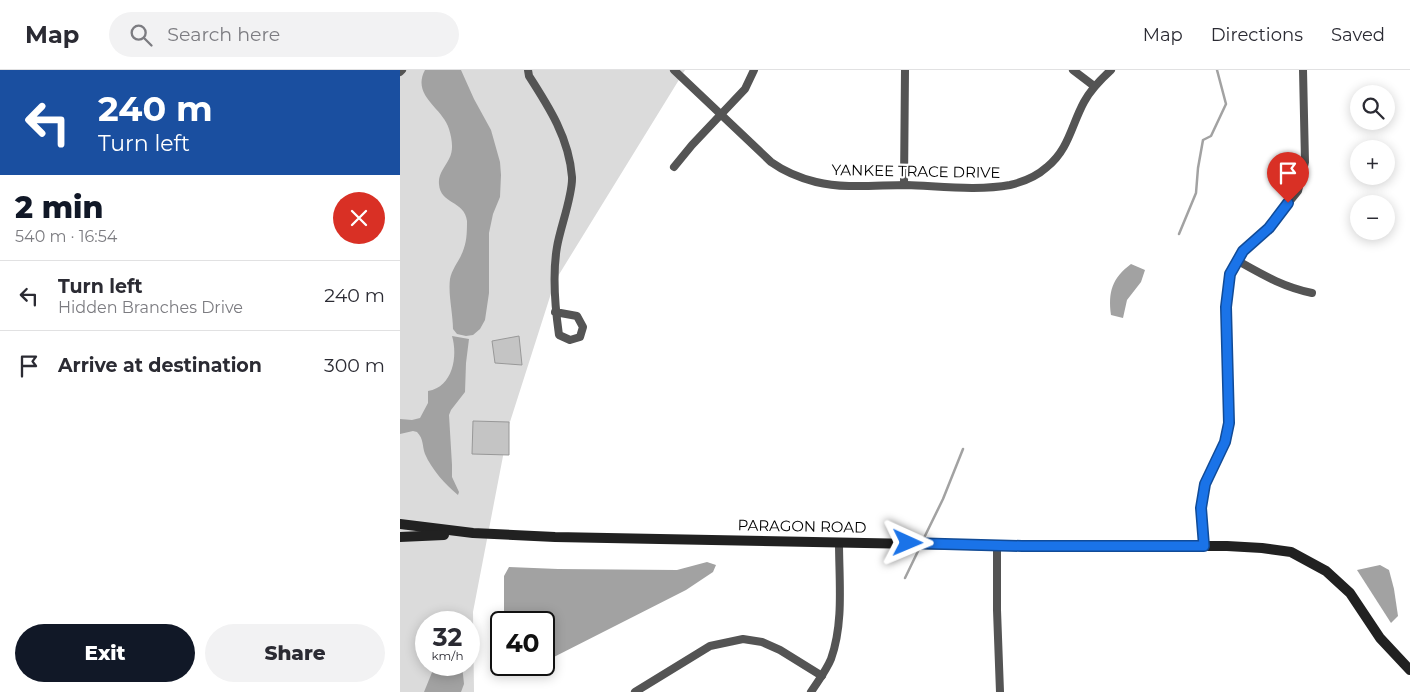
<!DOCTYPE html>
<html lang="en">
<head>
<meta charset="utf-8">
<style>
  :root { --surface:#fff; --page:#f2f2f3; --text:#2b2b33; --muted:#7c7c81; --line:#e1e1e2; --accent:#111827 }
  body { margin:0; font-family:Montserrat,sans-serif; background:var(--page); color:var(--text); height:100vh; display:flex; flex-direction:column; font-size:19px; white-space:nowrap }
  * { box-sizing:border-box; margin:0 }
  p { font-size:16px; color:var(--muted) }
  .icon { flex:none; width:28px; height:28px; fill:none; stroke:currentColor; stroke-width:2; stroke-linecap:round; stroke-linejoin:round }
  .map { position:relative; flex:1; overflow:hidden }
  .panel { display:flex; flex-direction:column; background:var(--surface); width:400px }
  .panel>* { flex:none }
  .hud { background:#1a4fa0; color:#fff; overflow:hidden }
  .tools { position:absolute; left:950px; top:15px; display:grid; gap:10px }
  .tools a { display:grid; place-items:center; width:45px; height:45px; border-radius:50%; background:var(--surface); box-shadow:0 2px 12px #0003; font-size:25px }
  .speed { position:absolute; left:15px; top:541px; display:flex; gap:10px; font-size:25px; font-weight:700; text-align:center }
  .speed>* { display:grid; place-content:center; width:65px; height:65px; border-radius:50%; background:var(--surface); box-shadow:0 2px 12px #0003; line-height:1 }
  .speed small { font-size:12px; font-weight:400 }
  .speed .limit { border:2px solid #111; border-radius:8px; background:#fff; color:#111 }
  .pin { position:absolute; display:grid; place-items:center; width:42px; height:42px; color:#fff; margin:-51px -21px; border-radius:50% 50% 50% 0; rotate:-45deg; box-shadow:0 0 5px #0007 }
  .pin .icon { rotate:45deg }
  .me { position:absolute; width:55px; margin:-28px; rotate:91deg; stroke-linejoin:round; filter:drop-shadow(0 0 4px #0008) }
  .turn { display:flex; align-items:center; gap:18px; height:105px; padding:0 15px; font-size:22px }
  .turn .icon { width:65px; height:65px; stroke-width:2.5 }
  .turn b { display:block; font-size:35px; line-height:42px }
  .round { display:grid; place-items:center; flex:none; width:52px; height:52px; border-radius:26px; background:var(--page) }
  .overview { display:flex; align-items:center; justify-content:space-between; height:85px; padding:0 15px }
  h1 { font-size:30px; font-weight:800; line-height:38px; color:var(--accent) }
  .primary-button { display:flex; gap:10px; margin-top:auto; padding:10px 15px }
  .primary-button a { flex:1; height:58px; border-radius:30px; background:var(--accent); color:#fff; font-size:20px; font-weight:800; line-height:58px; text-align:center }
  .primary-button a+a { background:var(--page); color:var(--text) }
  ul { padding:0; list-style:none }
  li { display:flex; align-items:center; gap:15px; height:70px; padding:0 15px; border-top:1px solid var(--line) }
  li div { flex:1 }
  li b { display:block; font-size:19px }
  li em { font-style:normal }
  header { display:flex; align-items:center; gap:30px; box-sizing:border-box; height:70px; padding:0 25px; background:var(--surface); border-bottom:1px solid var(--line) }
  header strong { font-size:24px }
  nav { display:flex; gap:28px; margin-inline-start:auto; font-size:18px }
  .search { width:350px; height:45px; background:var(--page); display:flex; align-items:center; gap:12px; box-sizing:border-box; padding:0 18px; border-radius:28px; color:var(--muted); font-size:19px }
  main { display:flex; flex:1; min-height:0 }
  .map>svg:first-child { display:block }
  .green { fill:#dbdbdb; fill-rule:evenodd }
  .water { fill:#a2a2a2 }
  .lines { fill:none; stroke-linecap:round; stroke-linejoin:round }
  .stream { stroke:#a2a2a2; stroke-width:2.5 }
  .building { fill:#c4c4c4; stroke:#989898 }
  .street { stroke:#545454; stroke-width:8 }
  .secondary { stroke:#212121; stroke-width:10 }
  .route-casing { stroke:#114b97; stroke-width:12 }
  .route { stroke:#1a73e8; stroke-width:9 }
  .labels { text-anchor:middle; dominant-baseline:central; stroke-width:4.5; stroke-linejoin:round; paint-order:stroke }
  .street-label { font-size:15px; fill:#000; stroke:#fff }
</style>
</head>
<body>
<header>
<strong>Map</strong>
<div class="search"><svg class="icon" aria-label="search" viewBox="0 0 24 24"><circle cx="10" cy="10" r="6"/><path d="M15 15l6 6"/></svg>Search here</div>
<nav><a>Map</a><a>Directions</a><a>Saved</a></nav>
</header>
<main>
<section class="panel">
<div class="hud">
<div class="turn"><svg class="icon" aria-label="left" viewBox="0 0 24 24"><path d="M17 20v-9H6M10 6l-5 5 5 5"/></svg><div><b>240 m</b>Turn left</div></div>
</div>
<div class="overview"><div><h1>2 min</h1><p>540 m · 16:54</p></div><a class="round" style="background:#d93025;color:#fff"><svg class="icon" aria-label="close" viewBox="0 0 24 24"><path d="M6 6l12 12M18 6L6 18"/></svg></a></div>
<ul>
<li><svg class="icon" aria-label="left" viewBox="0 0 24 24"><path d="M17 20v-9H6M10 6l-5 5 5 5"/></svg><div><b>Turn left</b><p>Hidden Branches Drive</p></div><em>240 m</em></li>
<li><svg class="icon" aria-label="arrive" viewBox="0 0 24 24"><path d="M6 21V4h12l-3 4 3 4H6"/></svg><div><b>Arrive at destination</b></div><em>300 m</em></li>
</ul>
<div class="primary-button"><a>Exit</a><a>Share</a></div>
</section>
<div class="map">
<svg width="1010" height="622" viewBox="0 0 1010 622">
  <rect width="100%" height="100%" fill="#fff"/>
  <!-- green -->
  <path class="green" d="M0 0H285L155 211 109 355 73 542 74 622H0ZM26 552H69V595H26Z"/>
  <!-- water -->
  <g class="water">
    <path d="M25 0H61L74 29 91 60 100 92 101 105 100 127 93 144 89 163V223L85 250 80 259 73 265 66 266 57 264 53 259C53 243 48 225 50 209 52 198 61 189 64 178 67 170 67 159 67 151 65 131 40 134 39 114 38 104 45 97 49 89 54 80 52 69 49 59 43 38 11 26 25 0Z"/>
    <path d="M731 194 745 200 741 212 727 230 723 248 711 245C708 222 712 208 731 194Z"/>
    <path d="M52 266 69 269 66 293 65 322 51 340 49 345 52 395V407L59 422 58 425C45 414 32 400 25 384 22 376 24 369 17 362L13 361 0 364V349L12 350 20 348 28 333V321C53 317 58 286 52 266Z"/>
    <polygon points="307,492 316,495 313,502 286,520 144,592 144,552 104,552 104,506 109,497 158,499 277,500"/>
    <polygon points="980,495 989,500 994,519 998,546 991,553 957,500"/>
    <polygon points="35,595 62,595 64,614 61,622 24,622"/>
    <polygon points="106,595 138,595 125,602 108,606"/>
  </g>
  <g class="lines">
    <!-- stream -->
    <g class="stream">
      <polyline points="779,164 796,123 798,98 803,70 811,66 826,34 817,0"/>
      <polyline points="522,472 543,429 563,379"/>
      <polyline points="505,508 520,477"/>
    </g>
  </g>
  <!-- building -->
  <g class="building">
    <polygon points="119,266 122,295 95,293 92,271"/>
    <polygon points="73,351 109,352 109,385 72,384"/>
  </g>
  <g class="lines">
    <!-- street -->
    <g class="street">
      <path d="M128 0 129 6C149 37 169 68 172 107 173 125 160 158 157 177 152 206 155 237 159 265L170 270 180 267 183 257 177 246 155 242"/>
      <path d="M274 0 371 92C385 102 400 108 416 112 445 119 477 115 507 115 538 116 579 121 610 115 623 112 637 106 647 97 669 79 671 56 684 32 691 19 700 10 711 0"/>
      <polyline points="673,0 694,16"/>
      <polyline points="0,2 2,0"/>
      <polyline points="274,97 292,75 345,19 354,0"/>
      <polyline points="504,115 505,0"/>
      <path d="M838 191C863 205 883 217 912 223"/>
      <polyline points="597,475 597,540 600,622"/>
      <polyline points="804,476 801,438 805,414 825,372 829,353 826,237 830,204 843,181 869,157 898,121 905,92 903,0"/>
      <polyline points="235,622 310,576 343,569 362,572 380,580 422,606"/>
      <path d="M411 622C418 611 426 601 431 589 444 553 439 510 439 472"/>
    </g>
    <!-- secondary -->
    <g class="secondary">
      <polyline points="0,454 73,463 155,467 622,476 827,476 862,478 891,482 926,501 950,523 980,568 1010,600"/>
      <polyline points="0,467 44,465"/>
    </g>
  </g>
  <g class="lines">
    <defs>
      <polyline id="route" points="508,473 622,476 804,476 801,438 805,414 825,372 829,353 826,237 830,204 843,181 869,158 888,133"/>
    </defs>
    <!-- route casing -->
    <use href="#route" class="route-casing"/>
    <!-- route -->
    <use href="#route" class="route"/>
  </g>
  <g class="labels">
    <!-- street labels -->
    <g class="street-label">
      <text transform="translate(516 101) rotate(1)">YANKEE TRACE DRIVE</text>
      <text transform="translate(402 456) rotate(1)">PARAGON ROAD</text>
    </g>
  </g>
</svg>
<div class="tools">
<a><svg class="icon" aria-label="search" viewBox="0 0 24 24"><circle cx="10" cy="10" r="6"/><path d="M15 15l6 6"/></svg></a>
<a>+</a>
<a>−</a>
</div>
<div class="speed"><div>32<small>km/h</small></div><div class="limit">40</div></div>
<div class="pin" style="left:888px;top:133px;background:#d93025"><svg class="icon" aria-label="arrive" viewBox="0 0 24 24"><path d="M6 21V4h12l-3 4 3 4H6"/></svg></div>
<svg class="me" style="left:508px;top:473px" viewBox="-20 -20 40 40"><path d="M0-17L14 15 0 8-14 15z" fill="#1a73e8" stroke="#fff" stroke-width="4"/></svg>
</div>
</main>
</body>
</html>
